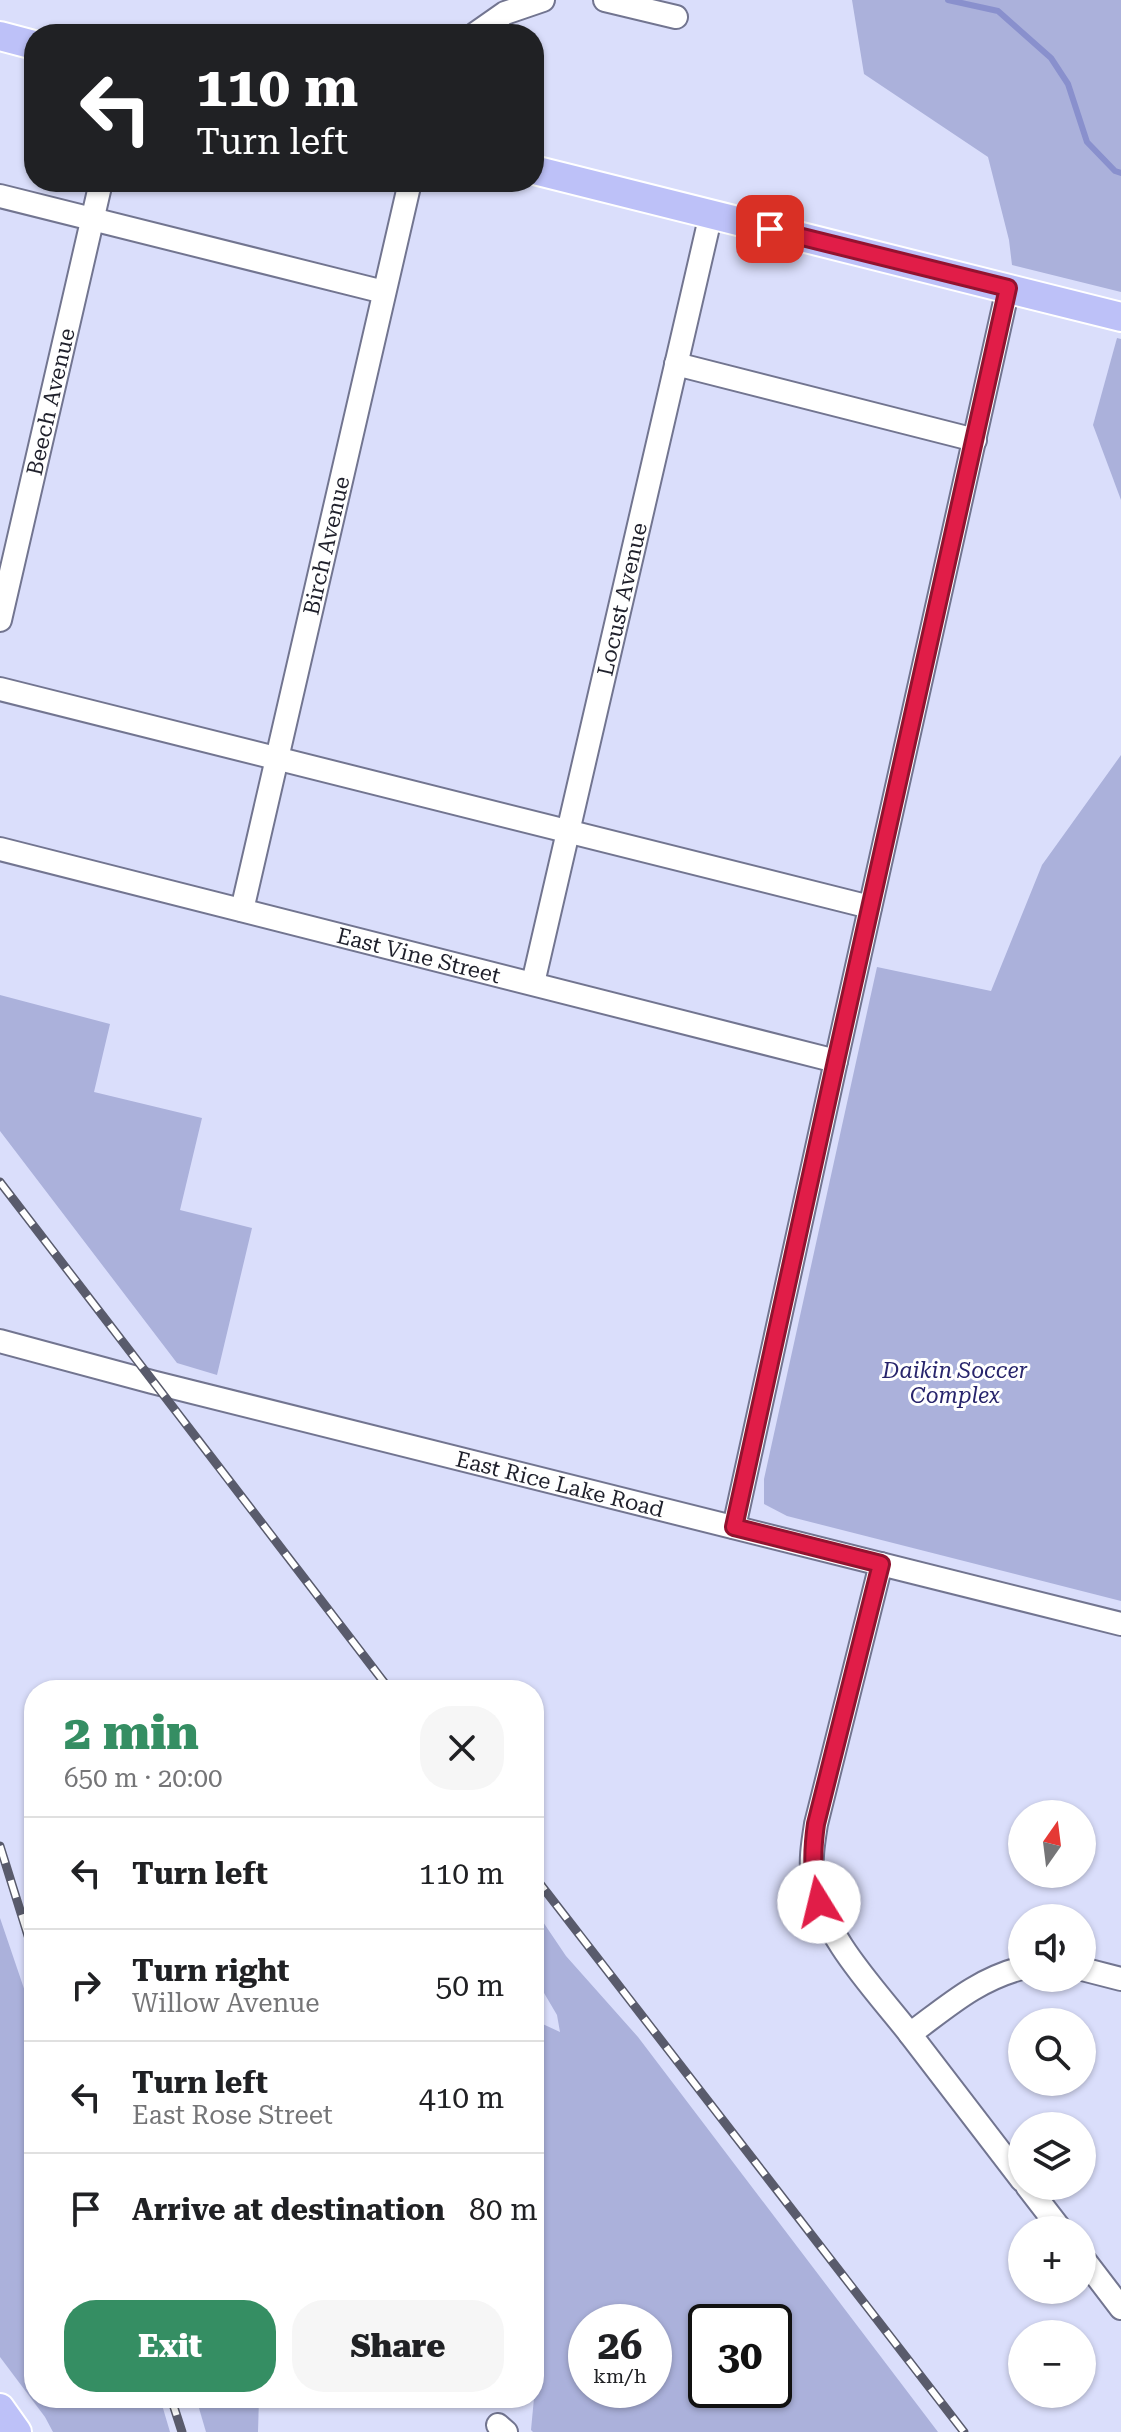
<!DOCTYPE html>
<html lang="en">
<head>
<meta charset="utf-8">
<style>
  :root { --surface:#fff; --page:#f6f6f6; --text:#202124; --muted:#757577; --line:#e0e0e0; --accent:#358e63 }
  body { margin:0; font-family:"Roboto Serif",serif; background:var(--page); color:var(--text); height:100vh; display:flex; flex-direction:column; font-size:30px; white-space:nowrap }
  * { box-sizing:border-box; margin:0 }
  p { font-size:26px; color:var(--muted) }
  .icon { flex:none; width:44px; height:44px; fill:none; stroke:currentColor; stroke-width:2; stroke-linecap:round; stroke-linejoin:round }
  .map { position:relative; flex:1; overflow:hidden }
  .drawer { position:absolute; left:24px; top:1680px; width:520px; height:728px; display:flex; flex-direction:column; background:var(--surface); border-radius:32px; box-shadow:0 2px 6px #0004 }
  .drawer>* { flex:none }
  .banner { position:absolute; left:24px; top:24px; width:520px; height:168px; border-radius:32px; box-shadow:0 2px 6px #0004; background:#202124; color:#fff; overflow:hidden }
  .needle { width:52px; rotate:14deg }
  .controls { position:absolute; left:1008px; top:1800px; display:grid; gap:16px }
  .controls a { display:grid; place-items:center; width:88px; height:88px; border-radius:50%; background:var(--surface); box-shadow:0 2px 6px #0004; font-size:40px }
  .speed { position:absolute; left:568px; top:2304px; display:flex; gap:16px; font-size:40px; font-weight:700; text-align:center }
  .speed>* { display:grid; place-content:center; width:104px; height:104px; border-radius:50%; background:var(--surface); box-shadow:0 2px 6px #0004; line-height:1 }
  .speed small { font-size:20px; font-weight:400 }
  .speed .limit { border:4px solid #111; border-radius:12px; background:#fff; color:#111 }
  .pin { position:absolute; display:grid; place-items:center; width:68px; height:68px; color:#fff; margin:-34px; border-radius:16px; box-shadow:0 4px 12px #0006 }
  .me { position:absolute; width:88px; margin:-44px; rotate:351deg; stroke-linejoin:round; filter:drop-shadow(0 0 6px #0008) }
  .turn { display:flex; align-items:center; gap:28px; height:168px; padding:0 40px; font-size:36px }
  .turn .icon { width:104px; height:104px; stroke-width:2.5 }
  .turn b { display:block; font-size:56px; line-height:68px }
  .round { display:grid; place-items:center; flex:none; width:84px; height:84px; border-radius:32px; background:var(--page) }
  .head { display:flex; align-items:center; justify-content:space-between; height:136px; padding:0 40px }
  h1 { font-size:48px; font-weight:800; line-height:60px; color:var(--accent) }
  .button { display:flex; gap:16px; margin-top:auto; padding:16px 40px }
  .button a { flex:1; height:92px; border-radius:32px; background:var(--accent); color:#fff; font-size:32px; font-weight:800; line-height:92px; text-align:center }
  .button a+a { background:var(--page); color:var(--text) }
  ul { padding:0; list-style:none }
  li { display:flex; align-items:center; gap:24px; height:112px; padding:0 40px; border-top:2px solid var(--line) }
  li div { flex:1 }
  li b { display:block; font-size:30px }
  li em { font-style:normal }
  .map>svg:first-child { display:block }
  .green { fill:#abb1db; fill-rule:evenodd }
  .lines { fill:none; stroke-linecap:round; stroke-linejoin:round }
  .stream { stroke:#8990cd; stroke-width:6 }
  .minor-casing { stroke:#727590; stroke-width:26 }
  .major-casing { stroke:#fff; stroke-width:32 }
  .minor { stroke:#fff; stroke-width:22 }
  .major { stroke:#bdc1f8; stroke-width:28 }
  .rail-casing { stroke:#595b6c; stroke-width:9 }
  .rail { stroke:#fff; stroke-width:6; stroke-dasharray:18; stroke-linecap:butt }
  .route-casing { stroke:#92132f; stroke-width:20 }
  .route { stroke:#e11d48; stroke-width:14 }
  .labels { text-anchor:middle; dominant-baseline:central; stroke-width:6; stroke-linejoin:round; paint-order:stroke }
  .street-label { font-size:22px; fill:#1f202b; stroke:#fff }
  .park-label { font-size:22px; font-style:italic; fill:#28256c; stroke:#fff }
</style>
</head>
<body>
<div class="map">
<svg width="1121" height="2432" viewBox="0 0 1121 2432">
  <rect width="100%" height="100%" fill="#dadefb"/>
  <!-- green -->
  <g class="green">
    <polygon points="852,0 1121,0 1121,292 1012,265 1009,240 988,157 864,74"/>
    <polygon points="1117,338 1121,339 1121,500 1093,425"/>
    <polygon points="1121,755 1121,1601 787,1516 764,1504 764,1479 877,967 991,991 1042,865"/>
    <polygon points="0,995 110,1024 94,1092 202,1118 180,1210 252,1228 217,1375 177,1363 0,1131"/>
    <path d="M534 1913H537L566 1956 638 2037 938 2432H533L531 2430 534 2398V2020L560 2032 557 2015 534 1976ZM654 2322V2390H586V2322ZM706 2322H774V2390H706Z"/>
    <polygon points="0,1918 34,2018 34,2398 160,2398 170,2432 53,2432 45,2417 0,2357"/>
    <polygon points="196,2398 259,2398 258,2432 206,2432"/>
  </g>
  <g class="lines">
    <!-- stream -->
    <polyline class="stream" points="948,0 998,11 1051,58 1068,84 1087,142 1115,171 1121,173"/>
    <defs>
      <g id="minor">
        <polyline points="605,0 676,17"/>
        <polyline points="475,34 505,13 543,0"/>
        <polyline points="0,196 384,292"/>
        <polyline points="676,364 975,440"/>
        <path id="s1" d="M0 620 101 182"/>
        <polyline points="0,689 870,907"/>
        <path id="s2" d="M0 849 836 1061"/>
        <path id="s3" d="M242 910 410 182"/>
        <path id="s4" d="M533 983 711 214"/>
        <path id="s5" d="M0 1341 152 1382 1121 1624"/>
        <polyline points="734,1527 836,1061 1008,288"/>
        <path d="M881 1564 816 1824C813 1843 810 1861 813 1879 823 1937 875 1989 910 2034"/>
        <path d="M1022 1968C976 1980 947 2007 910 2034L1022 2180"/>
        <polyline points="1082,1969 1121,1979"/>
        <polyline points="1027,2186 1061,2230"/>
        <polyline points="1082,2257 1121,2308"/>
        <polyline points="498,2425 506,2432"/>
      </g>
      <g id="major">
        <polyline points="0,36 34,45"/>
        <polyline points="534,170 1121,317"/>
        <polyline points="0,2408 17,2432"/>
      </g>
    </defs>
    <!-- minor casing -->
    <use href="#minor" class="minor-casing"/>
    <!-- major casing -->
    <use href="#major" class="major-casing"/>
    <!-- minor -->
    <use href="#minor" class="minor"/>
    <!-- major -->
    <use href="#major" class="major"/>
    <defs>
      <g id="rail">
        <polyline points="0,1182 390,1690"/>
        <polyline points="0,1846 34,1955"/>
        <polyline points="534,1876 964,2432"/>
        <polyline points="171,2398 182,2432"/>
      </g>
    </defs>
    <!-- rail casing -->
    <use href="#rail" class="rail-casing"/>
    <!-- rail -->
    <use href="#rail" class="rail"/>
  </g>
  <g class="lines">
    <defs>
      <path id="route" d="M770 229 1008 288 836 1061 734 1527 881 1564 816 1824C812 1852 812 1875 819 1902"/>
    </defs>
    <!-- route casing -->
    <use href="#route" class="route-casing"/>
    <!-- route -->
    <use href="#route" class="route"/>
  </g>
  <g class="labels">
    <!-- street labels -->
    <g class="street-label">
      <text stroke="none"><textPath href="#s1" startOffset="224">Beech Avenue</textPath></text>
      <text stroke="none"><textPath href="#s3" startOffset="374">Birch Avenue</textPath></text>
      <text stroke="none"><textPath href="#s4" startOffset="394">Locust Avenue</textPath></text>
      <text stroke="none"><textPath href="#s2" startOffset="432">East Vine Street</textPath></text>
      <text stroke="none"><textPath href="#s5" startOffset="578">East Rice Lake Road</textPath></text>
    </g>
    <!-- park labels -->
    <g class="park-label">
      <text x="955" y="1370">Daikin Soccer<tspan x="955" dy="25">Complex</tspan></text>
    </g>
  </g>
</svg>
<div class="controls">
<a><svg class="needle" viewBox="-14 -14 28 28"><path d="M0-13l5 13h-10z" fill="#e53935"/><path d="M0 13l5-13h-10z" fill="#757577"/></svg></a>
<a><svg class="icon" aria-label="sound" viewBox="0 0 24 24"><path d="M4 9h4l5-4v14l-5-4H4zM17 9q2 3 0 6"/></svg></a>
<a><svg class="icon" aria-label="search" viewBox="0 0 24 24"><circle cx="10" cy="10" r="6"/><path d="M15 15l6 6"/></svg></a>
<a><svg class="icon" aria-label="layers" viewBox="0 0 24 24"><path d="M12 4l9 5-9 5-9-5zM3 14l9 5 9-5"/></svg></a>
<a>+</a>
<a>−</a>
</div>
<div class="speed"><div>26<small>km/h</small></div><div class="limit">30</div></div>
<div class="pin" style="left:770px;top:229px;background:#d93025"><svg class="icon" aria-label="arrive" viewBox="0 0 24 24"><path d="M6 21V4h12l-3 4 3 4H6"/></svg></div>
<svg class="me" style="left:819px;top:1902px" viewBox="-20 -20 40 40"><circle r="19" fill="#fff"/><path d="M0-13L10 11 0 6-10 11z" fill="#e11d48"/></svg>
<div class="banner">
<div class="turn"><svg class="icon" aria-label="left" viewBox="0 0 24 24"><path d="M17 20v-9H6M10 6l-5 5 5 5"/></svg><div><b>110 m</b>Turn left</div></div>
</div>
<section class="drawer">
<div class="head"><div><h1>2 min</h1><p>650 m · 20:00</p></div><a class="round"><svg class="icon" aria-label="close" viewBox="0 0 24 24"><path d="M6 6l12 12M18 6L6 18"/></svg></a></div>
<ul>
<li><svg class="icon" aria-label="left" viewBox="0 0 24 24"><path d="M17 20v-9H6M10 6l-5 5 5 5"/></svg><div><b>Turn left</b></div><em>110 m</em></li>
<li><svg class="icon" aria-label="right" viewBox="0 0 24 24"><path d="M7 20v-9h11M14 6l5 5-5 5"/></svg><div><b>Turn right</b><p>Willow Avenue</p></div><em>50 m</em></li>
<li><svg class="icon" aria-label="left" viewBox="0 0 24 24"><path d="M17 20v-9H6M10 6l-5 5 5 5"/></svg><div><b>Turn left</b><p>East Rose Street</p></div><em>410 m</em></li>
<li><svg class="icon" aria-label="arrive" viewBox="0 0 24 24"><path d="M6 21V4h12l-3 4 3 4H6"/></svg><div><b>Arrive at destination</b></div><em>80 m</em></li>
</ul>
<div class="button"><a>Exit</a><a>Share</a></div>
</section>
</div>
</body>
</html>
